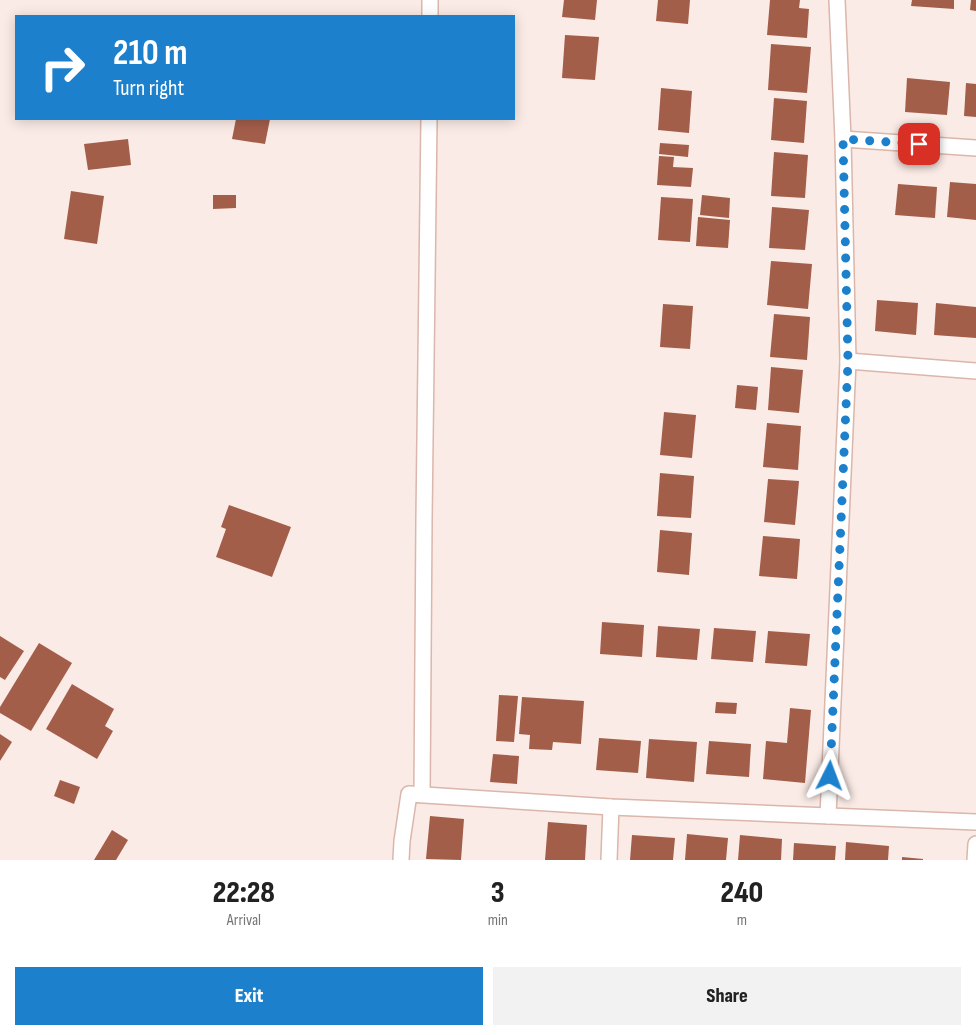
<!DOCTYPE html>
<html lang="en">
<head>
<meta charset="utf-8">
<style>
  :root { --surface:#fff; --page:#f2f2f2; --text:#222; --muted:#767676; --accent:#1c80cc }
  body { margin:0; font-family:"Sofia Sans Condensed",sans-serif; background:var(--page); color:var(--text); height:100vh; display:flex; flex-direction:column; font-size:19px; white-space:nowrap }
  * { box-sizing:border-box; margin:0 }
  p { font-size:16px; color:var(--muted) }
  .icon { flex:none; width:28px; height:28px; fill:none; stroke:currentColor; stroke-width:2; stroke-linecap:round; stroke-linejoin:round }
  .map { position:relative; height:860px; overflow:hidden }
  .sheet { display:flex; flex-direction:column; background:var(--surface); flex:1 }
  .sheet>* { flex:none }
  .top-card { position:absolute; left:15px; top:15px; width:500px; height:105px; border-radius:0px; box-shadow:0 2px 12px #0003; background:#1c80cc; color:#fff; overflow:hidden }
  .pin { position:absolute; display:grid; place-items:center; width:42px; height:42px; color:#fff; margin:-21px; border-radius:10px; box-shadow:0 2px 8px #0006 }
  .me { position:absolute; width:55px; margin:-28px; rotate:3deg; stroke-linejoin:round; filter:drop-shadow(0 0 4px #0008) }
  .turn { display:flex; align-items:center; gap:18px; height:105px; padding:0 15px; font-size:22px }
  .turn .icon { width:65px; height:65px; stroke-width:2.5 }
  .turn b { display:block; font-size:35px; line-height:42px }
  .eta { display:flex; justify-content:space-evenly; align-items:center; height:85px; text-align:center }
  .eta b { font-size:30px; font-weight:800; line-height:35px }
  .cta { display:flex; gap:10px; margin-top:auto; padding:10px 15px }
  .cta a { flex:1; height:58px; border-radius:0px; background:var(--accent); color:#fff; font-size:20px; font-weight:800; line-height:58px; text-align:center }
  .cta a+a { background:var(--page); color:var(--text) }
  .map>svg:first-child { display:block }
  .building { fill:#a35e4a }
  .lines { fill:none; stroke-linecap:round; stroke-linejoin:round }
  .street-casing { stroke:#dbb6ab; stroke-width:18 }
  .street { stroke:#fff; stroke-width:15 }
  .route { stroke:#1c80cc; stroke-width:9; stroke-dasharray:0 16.2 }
</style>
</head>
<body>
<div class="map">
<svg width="976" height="860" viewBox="0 0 976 860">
  <rect width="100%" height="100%" fill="#fbebe6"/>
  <!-- building -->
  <g class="building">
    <polygon points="564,0 597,0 595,20 562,17"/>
    <polygon points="658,0 690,0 688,24 656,21"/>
    <polygon points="770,0 800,0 799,8 809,9 807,38 767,35"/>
    <polygon points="912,0 954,0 954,9 911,6"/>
    <polygon points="971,0 976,0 976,11 970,10"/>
    <polygon points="565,35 599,37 595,80 562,78"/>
    <polygon points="771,44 811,47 807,93 768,90"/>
    <polygon points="907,78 950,82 947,115 905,112"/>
    <polygon points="966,83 976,84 976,117 964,116"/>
    <polygon points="661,88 692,91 689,133 658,130"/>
    <polygon points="774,98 807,101 804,143 771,140"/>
    <polygon points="236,119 270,119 265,144 232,139"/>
    <polygon points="128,139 131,165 88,170 84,144"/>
    <polygon points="660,143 689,145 688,157 659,154"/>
    <polygon points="774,152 808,155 805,198 771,196"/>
    <polygon points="659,156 674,157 673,167 693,168 691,187 657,185"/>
    <polygon points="950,182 976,184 976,220 947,217"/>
    <polygon points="898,184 937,187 935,218 895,215"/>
    <polygon points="71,191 104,196 97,244 64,239"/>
    <polygon points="213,195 236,195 236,208 213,209"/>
    <polygon points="702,195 730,198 729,218 700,215"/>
    <polygon points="661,197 693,199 690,242 658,240"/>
    <polygon points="772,207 809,210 805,250 769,248"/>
    <polygon points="698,217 730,220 728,248 696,246"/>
    <polygon points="771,261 812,264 808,309 767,305"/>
    <polygon points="877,300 918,303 916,335 875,331"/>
    <polygon points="936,303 976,307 976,338 934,335"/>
    <polygon points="663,304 693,306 690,349 660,347"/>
    <polygon points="774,314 810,317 807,360 770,357"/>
    <polygon points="771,367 803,370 799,413 768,410"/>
    <polygon points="737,385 758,387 756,410 735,408"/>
    <polygon points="664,412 696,415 692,458 660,455"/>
    <polygon points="767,423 801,426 798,470 763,467"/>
    <polygon points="660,473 694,476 691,518 657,516"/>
    <polygon points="768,479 799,481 795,525 764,522"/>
    <polygon points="229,505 291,527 272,577 216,557 226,529 221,527"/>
    <polygon points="660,530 692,533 689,575 657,572"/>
    <polygon points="763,536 800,539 797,579 759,576"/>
    <polygon points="602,622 644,625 642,657 600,654"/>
    <polygon points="658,626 700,629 697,660 656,657"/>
    <polygon points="714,628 756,631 753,662 711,659"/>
    <polygon points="768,631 810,634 807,666 765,663"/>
    <polygon points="0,636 24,651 5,680 0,677"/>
    <polygon points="39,643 72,663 31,731 0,713 0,707"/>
    <polygon points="72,684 114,709 105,726 113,731 97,759 46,729"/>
    <polygon points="499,695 518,696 514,742 496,741"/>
    <polygon points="522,697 584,701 581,744 553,742 552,750 529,749 530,735 519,734"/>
    <polygon points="716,702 737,703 736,714 715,713"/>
    <polygon points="790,708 811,710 805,783 763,779 766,741 787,743"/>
    <polygon points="0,734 12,742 0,761"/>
    <polygon points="599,738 641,741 638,773 596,770"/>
    <polygon points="649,739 697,742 694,782 646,778"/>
    <polygon points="709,741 751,744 749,777 706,774"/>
    <polygon points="493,754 519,756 517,784 490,782"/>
    <polygon points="60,780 80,787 74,804 54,796"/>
    <polygon points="430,816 464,819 461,860 426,859"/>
    <polygon points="548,822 587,825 585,860 545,860"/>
    <polygon points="112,830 128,840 116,860 94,860"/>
    <polygon points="687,834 728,838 726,860 685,860"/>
    <polygon points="632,835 675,838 673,860 630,860"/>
    <polygon points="740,835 782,839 781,860 738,860"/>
    <polygon points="846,842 889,846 888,860 845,860"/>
    <polygon points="794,843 836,846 835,860 793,860"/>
    <polygon points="902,857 923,859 923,860 902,860"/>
  </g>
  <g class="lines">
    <defs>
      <g id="street">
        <polyline points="430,16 430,0"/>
        <polyline points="843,139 976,148"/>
        <polyline points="848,361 976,371"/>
        <polyline points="422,794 424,520 429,119"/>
        <polyline points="828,816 848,361 843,139 837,0"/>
        <polyline points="401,860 402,841 409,794 611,807 976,822"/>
        <polyline points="609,860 611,807"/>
        <polyline points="975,860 976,844"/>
      </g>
    </defs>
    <!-- street casing -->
    <use href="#street" class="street-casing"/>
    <!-- street -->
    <use href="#street" class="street"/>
  </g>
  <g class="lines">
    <!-- route -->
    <polyline class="route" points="830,776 848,361 843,139 919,144"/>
  </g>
</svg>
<div class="pin" style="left:919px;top:144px;background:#d93025"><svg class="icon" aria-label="arrive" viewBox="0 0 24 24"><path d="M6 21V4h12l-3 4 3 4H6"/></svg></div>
<svg class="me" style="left:830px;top:776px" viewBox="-20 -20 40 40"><path d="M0-17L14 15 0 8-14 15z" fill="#1c80cc" stroke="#fff" stroke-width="4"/></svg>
<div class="top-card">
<div class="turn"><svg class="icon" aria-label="right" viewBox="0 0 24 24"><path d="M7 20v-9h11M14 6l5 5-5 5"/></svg><div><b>210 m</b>Turn right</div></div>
</div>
</div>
<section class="sheet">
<div class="eta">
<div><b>22:28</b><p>Arrival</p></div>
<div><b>3</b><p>min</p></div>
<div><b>240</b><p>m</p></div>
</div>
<div class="cta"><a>Exit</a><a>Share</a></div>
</section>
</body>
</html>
